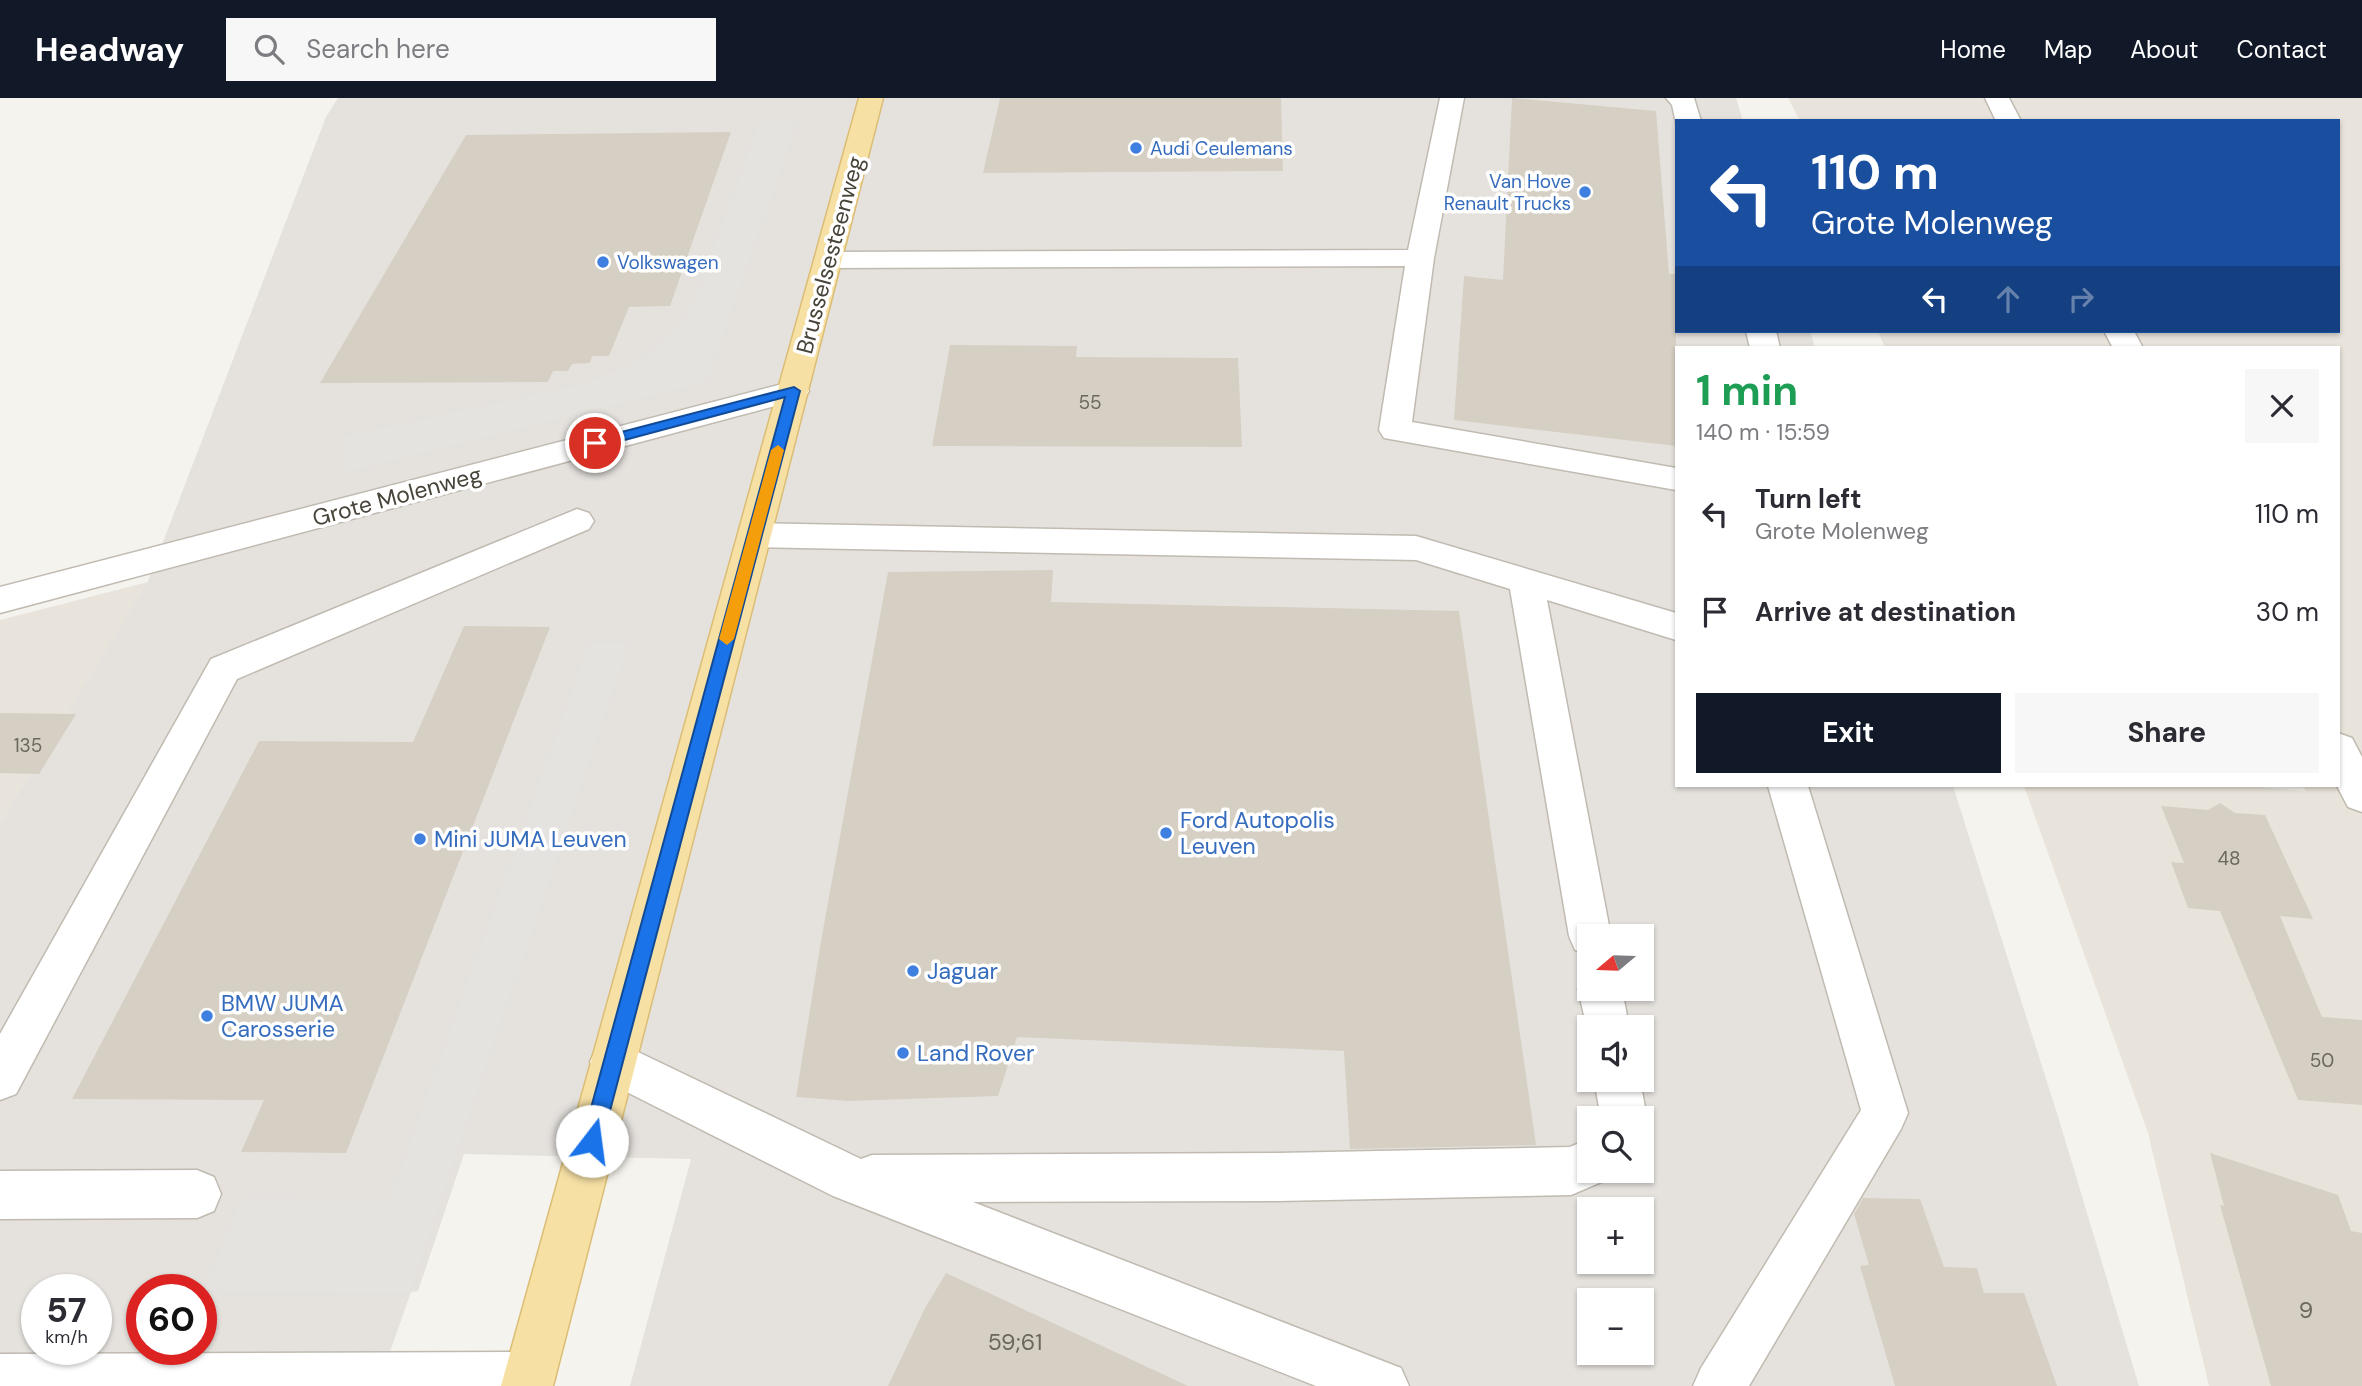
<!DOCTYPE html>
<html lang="en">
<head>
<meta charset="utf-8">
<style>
  :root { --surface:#fff; --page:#f7f7f7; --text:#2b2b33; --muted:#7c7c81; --accent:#111827 }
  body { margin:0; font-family:"DM Sans",sans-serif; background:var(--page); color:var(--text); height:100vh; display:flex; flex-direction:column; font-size:26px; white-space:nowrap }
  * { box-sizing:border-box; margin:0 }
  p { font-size:23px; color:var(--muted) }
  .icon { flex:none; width:38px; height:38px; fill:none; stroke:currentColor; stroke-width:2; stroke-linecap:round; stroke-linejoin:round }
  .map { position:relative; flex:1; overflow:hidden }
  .side { position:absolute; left:1675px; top:248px; width:665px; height:441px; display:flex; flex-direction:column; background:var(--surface); border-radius:0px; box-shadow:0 2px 5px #0004 }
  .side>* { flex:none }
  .hud { position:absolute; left:1675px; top:21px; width:665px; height:214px; border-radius:0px; box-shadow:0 2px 5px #0004; background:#1a4fa0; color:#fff; overflow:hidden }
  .needle { width:46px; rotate:251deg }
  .buttons { position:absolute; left:1577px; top:826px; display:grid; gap:14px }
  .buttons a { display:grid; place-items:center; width:77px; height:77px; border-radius:0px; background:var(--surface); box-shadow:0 2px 5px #0004; font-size:35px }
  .speed { position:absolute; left:21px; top:1176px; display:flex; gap:14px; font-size:35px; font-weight:700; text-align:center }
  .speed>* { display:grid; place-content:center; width:91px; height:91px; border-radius:50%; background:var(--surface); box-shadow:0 2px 5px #0004; line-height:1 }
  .speed small { font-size:18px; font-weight:400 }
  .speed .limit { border:10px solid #d22; background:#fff; color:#111 }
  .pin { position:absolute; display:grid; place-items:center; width:60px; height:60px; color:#fff; margin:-30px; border:4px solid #fff; border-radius:50%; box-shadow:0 2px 7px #0007 }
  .me { position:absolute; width:77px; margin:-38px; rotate:15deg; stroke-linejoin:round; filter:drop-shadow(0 0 5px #0008) }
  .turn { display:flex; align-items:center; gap:24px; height:147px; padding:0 21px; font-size:32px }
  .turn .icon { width:91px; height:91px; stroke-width:2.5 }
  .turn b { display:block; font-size:49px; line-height:60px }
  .lanes { display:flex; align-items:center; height:66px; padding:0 21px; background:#0003; justify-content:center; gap:35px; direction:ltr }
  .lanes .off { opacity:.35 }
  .round { display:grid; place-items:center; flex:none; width:74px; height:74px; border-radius:0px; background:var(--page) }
  .head { display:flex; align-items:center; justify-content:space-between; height:119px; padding:0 21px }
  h1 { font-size:42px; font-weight:700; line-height:52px; color:#1e9e55 }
  .action { display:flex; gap:14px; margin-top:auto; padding:14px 21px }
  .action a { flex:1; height:80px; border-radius:0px; background:var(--accent); color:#fff; font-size:28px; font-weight:700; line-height:80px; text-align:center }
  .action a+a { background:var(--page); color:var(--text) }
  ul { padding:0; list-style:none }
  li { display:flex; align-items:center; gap:21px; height:98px; padding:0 21px }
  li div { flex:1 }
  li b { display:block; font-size:26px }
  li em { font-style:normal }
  header { display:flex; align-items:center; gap:42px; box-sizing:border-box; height:98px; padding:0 35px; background:var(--accent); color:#fff }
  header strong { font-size:33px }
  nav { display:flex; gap:38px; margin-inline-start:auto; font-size:24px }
  .search { width:490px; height:63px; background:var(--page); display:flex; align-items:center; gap:18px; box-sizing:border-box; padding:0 24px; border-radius:0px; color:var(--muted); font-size:26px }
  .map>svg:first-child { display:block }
  .residential { fill:#e9e4db }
  .industrial { fill:#e5e2de; fill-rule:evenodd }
  .parking { fill:#e4e3e0 }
  .building { fill:#d6cfc3 }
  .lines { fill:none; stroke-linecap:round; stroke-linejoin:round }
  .minor-casing { stroke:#c0bab0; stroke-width:3 }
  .major-casing { stroke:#dbbd75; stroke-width:3 }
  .minor { fill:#fff; fill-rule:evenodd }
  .major { fill:#f6e0a4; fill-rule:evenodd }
  .route { fill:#1a73e8; stroke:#114b97; stroke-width:2 }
  .slow { fill:#f59e0b }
  .shop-dot { fill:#3f7fe0; stroke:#fff; stroke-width:2.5 }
  .labels { text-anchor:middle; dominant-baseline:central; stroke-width:7; stroke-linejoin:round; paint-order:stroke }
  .far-shop-label { font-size:19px; fill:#366cbe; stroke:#fff; text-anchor:start }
  .number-label { font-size:19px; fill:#6c675c }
  .street-label { font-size:23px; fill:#49443a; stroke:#fff }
  .shop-label { font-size:23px; fill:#366cbe; stroke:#fff; text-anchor:start }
  .near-number-label { font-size:23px; fill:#6c675c }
</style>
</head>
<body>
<header>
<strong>Headway</strong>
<div class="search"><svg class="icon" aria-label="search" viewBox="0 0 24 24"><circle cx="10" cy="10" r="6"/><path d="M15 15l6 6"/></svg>Search here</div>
<nav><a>Home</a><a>Map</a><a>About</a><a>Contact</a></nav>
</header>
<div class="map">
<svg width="2362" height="1288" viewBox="0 0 2362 1288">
  <rect width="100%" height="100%" fill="#f5f3ed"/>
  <!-- residential -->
  <g class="residential">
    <polygon points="1788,0 2362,0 2362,1288 2209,1288 2148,1035 2024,688 2244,688 2305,693 2304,688 2338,688 2338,250 1885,250 1878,233 2338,233 2338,23 1800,23"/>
    <polygon points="148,484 0,725 0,522"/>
  </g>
  <!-- industrial -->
  <path class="industrial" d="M338 0H1736L1743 23H1676V233H1810L1815 250H1676V688H1953L2060 1025 2139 1288H630L691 1061 464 1056 418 1193 411 1194 378 1288H0V725L148 483 326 19ZM1589 838H1642V891H1589ZM1589 929H1642V982H1589ZM1589 1020H1642V1073H1589ZM1589 1111H1642V1164H1589ZM37 1192H96V1251H37ZM142 1192H201V1251H142ZM1589 1202H1642V1255H1589Z"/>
  <!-- parking -->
  <g class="parking">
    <polygon points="760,24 797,24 706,283 345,374 344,339 586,286 633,267 676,232 694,207"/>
    <polygon points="590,545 628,546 409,1195 204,1192 243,1100 390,1102"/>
  </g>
  <!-- building -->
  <g class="building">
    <polygon points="1000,0 1281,0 1283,73 983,75"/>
    <polygon points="1512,0 1656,13 1669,176 1676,176 1676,348 1454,322 1464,178 1503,182"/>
    <polygon points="731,34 670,208 629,209 609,258 592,258 590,265 572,266 568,273 553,273 548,284 320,285 466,37"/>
    <polygon points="950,247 1077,248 1076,259 1238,260 1242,349 932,348"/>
    <polygon points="1053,472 1051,504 1459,513 1536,1047 1350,1051 1344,953 1017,939 998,998 848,1003 796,999 821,843 888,474"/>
    <polygon points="464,528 550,529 346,1055 241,1054 264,1002 72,1001 259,643 413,644"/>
    <polygon points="0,615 76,616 39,676 0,675"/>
    <polygon points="2220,705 2235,715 2265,717 2313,821 2280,818 2322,919 2362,922 2362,1007 2298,1002 2220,813 2188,810 2171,764 2184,765 2161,708 2208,712"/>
    <polygon points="2210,1055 2338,1097 2351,1133 2362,1135 2362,1288 2271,1288 2220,1107 2224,1108"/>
    <polygon points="1863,1100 1920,1101 1944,1169 1977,1170 1984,1195 2024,1195 2057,1288 1895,1288 1860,1168 1869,1167 1854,1116"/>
    <polygon points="946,1175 1188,1288 888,1288 925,1210"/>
  </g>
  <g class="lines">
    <defs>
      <g id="minor">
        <polygon points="1440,0 1464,0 1434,160 1412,324 1676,370 1676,392 1384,340 1379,332 1405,168 829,170 819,168 815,162 819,156 829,154 1408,152"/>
        <polygon points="1666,0 1694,0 1701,23 1676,25 1672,7"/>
        <polygon points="1985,0 2009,0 2021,23 1996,23"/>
        <polygon points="1746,233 1776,233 1780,250 1750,250"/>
        <polygon points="2104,233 2134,233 2143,250 2113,250"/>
        <polygon points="794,283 805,286 809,293 805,300 0,515 0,489"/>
        <polygon points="577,411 589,415 594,423 589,431 237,581 16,996 0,1002 0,936 211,561"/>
        <polygon points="755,425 1416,438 1676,515 1676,542 1547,502 1611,838 1589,838 1589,857 1575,852 1569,838 1510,491 1416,462 755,449 743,446 738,437 743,428"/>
        <polygon points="2338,635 2352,640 2362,659 2362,714 2348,709 2337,688"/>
        <polygon points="1768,688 1808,688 1908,1015 1901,1031 1749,1288 1693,1288 1701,1270 1861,1012"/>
        <polygon points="1589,875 1589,891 1622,891 1629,929 1589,929 1589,939 1578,891 1585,877"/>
        <polygon points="613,942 861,1061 872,1057 1278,1055 1570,1049 1589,1041 1589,1073 1610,1073 1606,1082 1571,1097 1278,1103 973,1104 1401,1270 1409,1288 1316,1288 833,1098 597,979 590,964 597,949"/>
        <polygon points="1594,982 1640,982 1647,1020 1642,1034 1642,1020 1601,1020"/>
        <polygon points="197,1072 214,1079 221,1096 214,1113 197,1120 0,1121 0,1073"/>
        <polygon points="529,1254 547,1262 555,1280 552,1288 0,1288 0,1256"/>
      </g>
      <polygon id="major" points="859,0 883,0 553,1288 501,1288"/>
    </defs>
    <!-- minor casing -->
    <use href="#minor" class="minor-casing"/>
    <!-- major casing -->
    <use href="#major" class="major-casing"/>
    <!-- minor -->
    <use href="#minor" class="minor"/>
    <!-- major -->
    <use href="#major" class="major"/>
  </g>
  <!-- route -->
  <polygon class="route" points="794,289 800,293 602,1043 599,1050 592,1053 585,1050 582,1043 785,299 595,350 588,345 595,341"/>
  <!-- slow -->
  <polygon class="slow" points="778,347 784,352 734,541 727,547 719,541 771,352"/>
  <!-- markers -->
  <g class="shop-dot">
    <circle cx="1136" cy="50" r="7"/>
    <circle cx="1585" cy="94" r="7"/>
    <circle cx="603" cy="164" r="7"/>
    <circle cx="1166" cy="735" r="7"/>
    <circle cx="420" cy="741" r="7"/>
    <circle cx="913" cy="873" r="7"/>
    <circle cx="207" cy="918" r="7"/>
    <circle cx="903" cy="955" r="7"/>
  </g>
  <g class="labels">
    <!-- far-shop labels -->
    <g class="far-shop-label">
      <text x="1150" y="50">Audi Ceulemans</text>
      <text x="1571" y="83" text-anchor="end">Van Hove<tspan x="1571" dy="22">Renault Trucks</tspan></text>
      <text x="617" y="164">Volkswagen</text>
    </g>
    <!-- number labels -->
    <g class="number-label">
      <text x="1090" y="304">55</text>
      <text x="28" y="647">135</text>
      <text x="2229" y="760">48</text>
      <text x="2322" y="962">50</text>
    </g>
    <!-- street labels -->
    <g class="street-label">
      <text transform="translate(830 157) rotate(-75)">Brusselsesteenweg</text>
      <text transform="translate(397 398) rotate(-15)">Grote Molenweg</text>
    </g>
    <!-- shop labels -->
    <g class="shop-label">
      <text x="1180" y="722">Ford Autopolis<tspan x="1180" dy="26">Leuven</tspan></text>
      <text x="434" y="741">Mini JUMA Leuven</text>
      <text x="927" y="873">Jaguar</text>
      <text x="221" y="905">BMW JUMA<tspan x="221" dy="26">Carosserie</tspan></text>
      <text x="917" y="955">Land Rover</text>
    </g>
    <!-- near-number labels -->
    <g class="near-number-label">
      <text x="2306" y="1212">9</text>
      <text x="1015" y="1244">59;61</text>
    </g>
  </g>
</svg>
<div class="buttons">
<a><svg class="needle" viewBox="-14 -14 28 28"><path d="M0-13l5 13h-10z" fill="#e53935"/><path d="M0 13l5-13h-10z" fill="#7c7c81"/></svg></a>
<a><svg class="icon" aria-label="sound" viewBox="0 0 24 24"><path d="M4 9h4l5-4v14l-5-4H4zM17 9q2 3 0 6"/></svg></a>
<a><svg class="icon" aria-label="search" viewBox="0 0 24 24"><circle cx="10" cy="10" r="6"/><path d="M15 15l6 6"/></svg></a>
<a>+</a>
<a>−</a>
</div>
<div class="speed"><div>57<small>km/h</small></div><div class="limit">60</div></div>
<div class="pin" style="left:595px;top:345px;background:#d93025"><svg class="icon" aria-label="arrive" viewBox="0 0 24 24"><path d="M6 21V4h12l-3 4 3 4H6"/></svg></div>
<svg class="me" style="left:592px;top:1043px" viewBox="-20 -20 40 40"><circle r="19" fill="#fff"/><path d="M0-13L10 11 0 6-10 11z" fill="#1a73e8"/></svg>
<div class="hud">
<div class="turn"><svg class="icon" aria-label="left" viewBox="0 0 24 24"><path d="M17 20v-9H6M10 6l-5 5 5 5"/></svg><div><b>110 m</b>Grote Molenweg</div></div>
<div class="lanes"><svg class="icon" aria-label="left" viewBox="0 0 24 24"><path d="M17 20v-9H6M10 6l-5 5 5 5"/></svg><svg class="icon off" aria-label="ahead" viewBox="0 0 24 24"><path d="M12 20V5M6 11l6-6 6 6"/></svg><svg class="icon off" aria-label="right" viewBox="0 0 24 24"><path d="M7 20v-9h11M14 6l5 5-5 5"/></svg></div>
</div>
<section class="side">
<div class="head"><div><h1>1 min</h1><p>140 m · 15:59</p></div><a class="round"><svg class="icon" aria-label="close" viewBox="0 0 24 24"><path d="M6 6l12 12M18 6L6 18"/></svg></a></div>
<ul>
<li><svg class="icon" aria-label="left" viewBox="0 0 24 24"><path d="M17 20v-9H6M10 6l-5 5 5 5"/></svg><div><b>Turn left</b><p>Grote Molenweg</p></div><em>110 m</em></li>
<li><svg class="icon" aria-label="arrive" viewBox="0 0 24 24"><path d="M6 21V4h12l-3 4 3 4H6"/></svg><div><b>Arrive at destination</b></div><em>30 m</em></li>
</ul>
<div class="action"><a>Exit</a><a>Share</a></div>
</section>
</div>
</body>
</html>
